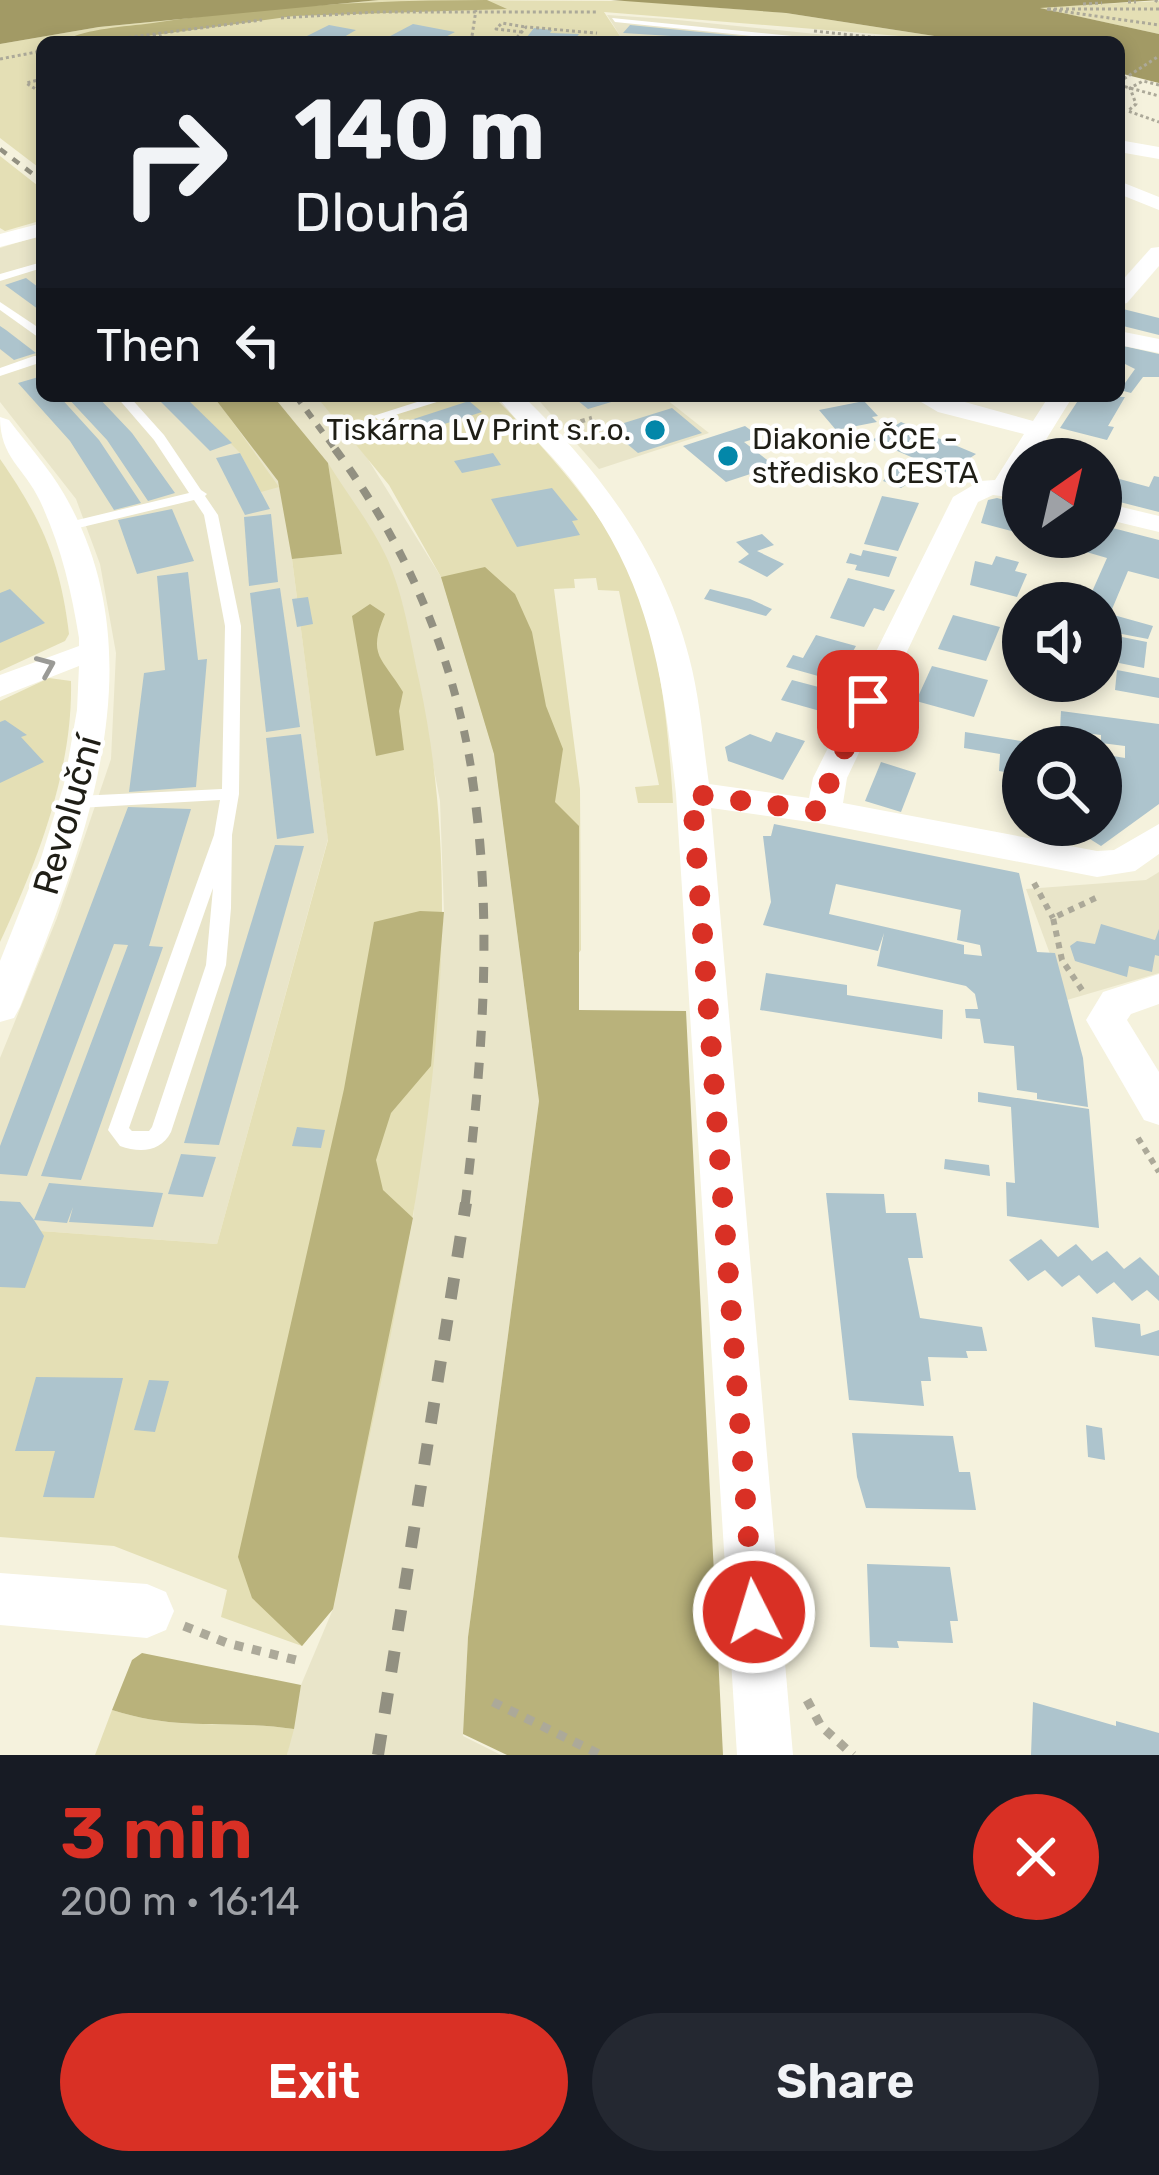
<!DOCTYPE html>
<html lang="en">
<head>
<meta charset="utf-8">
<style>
  :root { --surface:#171b24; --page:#242831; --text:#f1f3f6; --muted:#9ea1a6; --accent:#d93025 }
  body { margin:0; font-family:Rubik,sans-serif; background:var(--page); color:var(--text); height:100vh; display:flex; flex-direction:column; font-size:45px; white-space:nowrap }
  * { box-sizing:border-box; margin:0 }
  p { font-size:39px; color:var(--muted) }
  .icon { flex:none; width:66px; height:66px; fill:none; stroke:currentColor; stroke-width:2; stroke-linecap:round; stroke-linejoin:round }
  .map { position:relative; height:1755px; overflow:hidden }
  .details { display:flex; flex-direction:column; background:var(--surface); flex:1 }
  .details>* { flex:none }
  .guide { position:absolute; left:36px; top:36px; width:1089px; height:366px; border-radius:18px; box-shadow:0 6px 18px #0003; background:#171b24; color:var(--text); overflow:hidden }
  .needle { width:78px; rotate:34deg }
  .buttons { position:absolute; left:1002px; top:438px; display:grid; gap:24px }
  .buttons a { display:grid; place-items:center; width:120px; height:120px; border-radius:50%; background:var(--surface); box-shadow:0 6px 18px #0003; font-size:60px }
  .pin { position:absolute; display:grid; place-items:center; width:102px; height:102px; color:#fff; margin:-51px; border-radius:24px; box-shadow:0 6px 18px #0006 }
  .me { position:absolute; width:132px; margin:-66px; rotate:355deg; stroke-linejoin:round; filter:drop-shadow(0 0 9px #0008) }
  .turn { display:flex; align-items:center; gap:42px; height:252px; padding:0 60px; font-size:54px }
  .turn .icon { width:156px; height:156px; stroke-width:2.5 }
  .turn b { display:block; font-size:84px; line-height:102px }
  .then { display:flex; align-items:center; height:114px; padding:0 60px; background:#0003; gap:24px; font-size:45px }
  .round { display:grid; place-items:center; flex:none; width:126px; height:126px; border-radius:63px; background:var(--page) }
  .headline { display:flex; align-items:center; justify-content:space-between; height:204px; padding:0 60px }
  h1 { font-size:72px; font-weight:600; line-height:90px; color:var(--accent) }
  .primary-button { display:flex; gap:24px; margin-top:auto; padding:24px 60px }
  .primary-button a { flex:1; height:138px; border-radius:72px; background:var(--accent); color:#fff; font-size:48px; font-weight:600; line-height:138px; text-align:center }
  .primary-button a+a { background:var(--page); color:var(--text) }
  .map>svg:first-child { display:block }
  .built { fill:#e9e5c9 }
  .green { fill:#e4dfb5 }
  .forest { fill:#b9b27b }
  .water { fill:#a29a65 }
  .building { fill:#adc4cd; fill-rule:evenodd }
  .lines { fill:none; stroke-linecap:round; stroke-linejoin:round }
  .path-far3 { stroke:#aca999; stroke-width:3; stroke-dasharray:3 3; stroke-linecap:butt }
  .path-far2 { stroke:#aca999; stroke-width:4.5; stroke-dasharray:4.5 4.5; stroke-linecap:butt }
  .path-far1 { stroke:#aca999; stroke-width:6; stroke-dasharray:6 6; stroke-linecap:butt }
  .path { stroke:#aca999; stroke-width:9; stroke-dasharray:9 9; stroke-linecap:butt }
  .lane { fill:#fff; fill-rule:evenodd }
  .street { fill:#fff; fill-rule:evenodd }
  .rail-far4 { stroke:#929081; stroke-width:4.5; stroke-dasharray:8 8; stroke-linecap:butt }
  .rail-far3 { stroke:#929081; stroke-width:6; stroke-dasharray:9 9; stroke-linecap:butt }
  .rail-far2 { stroke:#929081; stroke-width:8; stroke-dasharray:12 12; stroke-linecap:butt }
  .rail-far1 { stroke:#929081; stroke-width:9; stroke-dasharray:16 16; stroke-linecap:butt }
  .rail { stroke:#929081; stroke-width:12; stroke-dasharray:21 21; stroke-linecap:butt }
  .oneway { stroke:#9a9a96 }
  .route { stroke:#d93025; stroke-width:21; stroke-dasharray:0 37.8 }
  .poi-dot { fill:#0387a9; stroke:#fff; stroke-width:4.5 }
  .labels { text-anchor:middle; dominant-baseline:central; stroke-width:9; stroke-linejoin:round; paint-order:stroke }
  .far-poi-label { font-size:30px; fill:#1f1e16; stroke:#fff; text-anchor:end }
  .street-label { font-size:36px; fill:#1f1e16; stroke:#fff }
</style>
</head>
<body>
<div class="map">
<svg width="1159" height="1755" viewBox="0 0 1159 1755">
  <rect width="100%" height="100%" fill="#f5f2dd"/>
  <!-- built -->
  <g class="built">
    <polygon points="607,15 668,19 895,42 624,42"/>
    <polygon points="42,235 42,396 493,396 366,456 441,577 494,754 539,1101 468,1637 463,1736 501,1755 287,1755 301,1685 333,1609 413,1218 444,912 440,801 402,603 330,467 342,554 292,559 328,839 217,1244 0,1228 0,1058 57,918 111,759 116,653 100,564 76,499 0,402 0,248"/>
    <polygon points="535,396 662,396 709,433 599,469"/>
    <polygon points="1159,872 1159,973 1067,1000 1026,889 1146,880"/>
  </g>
  <!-- green -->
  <g class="green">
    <polygon points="379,0 634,1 786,13 973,42 604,12 624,42 42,42 42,170 0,138 0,44 99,27"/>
    <polygon points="1159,1 1159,34 1039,8 1043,7"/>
    <polygon points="0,156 42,189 42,225 36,222 5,231 0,228"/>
    <polygon points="184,396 214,396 279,487 261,492 240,453"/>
    <path d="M316 396H493C538 440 603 512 629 569 661 642 668 725 673 803H638L635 787 659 785 619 591 598 590 596 578 574 579 575 588 554 589 580 789 581 950 529 1018 494 754 441 577 389 485Z"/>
    <path d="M0 459C42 520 60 560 69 634L65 641 0 671Z"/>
    <path d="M328 463C347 494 371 524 386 556 404 595 410 639 419 680 485 984 394 1310 333 1609L302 1646 221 1617 227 1590 114 1546 0 1537V1228L217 1244 328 840 292 559 342 554Z"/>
    <path d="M49 678 71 681C73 771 37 862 0 942V701Z"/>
    <path d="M112 1710C180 1732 226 1719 294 1729L287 1755H95Z"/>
  </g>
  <!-- forest -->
  <g class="forest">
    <path d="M487 0 507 9 294 16 103 42 62 41C90 28 122 27 153 23 264 6 375 0 487 0Z"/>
    <polygon points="213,396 273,396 328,463 342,554 292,559 278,481"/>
    <polygon points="485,567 515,594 532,632 546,706 563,749 555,802 579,826 579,1010 686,1011 723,1755 507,1755 463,1734 468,1637 539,1101 494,754 441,577"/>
    <path d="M370 604 385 614C367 656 382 657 403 692L399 711 404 750 376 756 352 616Z"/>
    <polygon points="420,911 444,912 431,1066 391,1113 376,1160 383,1190 413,1218 333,1609 302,1646 252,1598 238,1557 344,1089 374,922"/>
    <path d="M142 1653 301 1685 294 1729C226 1719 180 1732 112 1710L132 1660Z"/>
  </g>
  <!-- water -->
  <g class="water">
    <polygon points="0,0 379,0 99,27 0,44"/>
    <polygon points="611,0 1159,0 1040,8 1159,34 1159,83 1119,73 1119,42 973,42 786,13"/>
  </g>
  <!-- building -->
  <g class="building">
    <polygon points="413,24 455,32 436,42 379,42"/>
    <polygon points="329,25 356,30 344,37 359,42 295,42"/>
    <polygon points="630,25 770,39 770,42 623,33"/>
    <polygon points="534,28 552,30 550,33 579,34 573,42 523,42"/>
    <polygon points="26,278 42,290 42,312 5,285"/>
    <polygon points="1119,308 1159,318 1159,335 1119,325"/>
    <polygon points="0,326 6,330 36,353 14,360 0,349"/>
    <polygon points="1119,345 1159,354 1159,377 1143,377 1131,393 1120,390 1135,369 1119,361"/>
    <polygon points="42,376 42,396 59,396 99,440 141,503 114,510 70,441 18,383"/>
    <polygon points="66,396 97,396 132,433 175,493 148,501 107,440"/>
    <polygon points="155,396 184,396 232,443 210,451"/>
    <polygon points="572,396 628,396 628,397 588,409"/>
    <polygon points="1081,396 1125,397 1108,426 1114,427 1107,440 1060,428"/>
    <polygon points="469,401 482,412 397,439 386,428"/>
    <polygon points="864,401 878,416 872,417 877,422 836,430 819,410"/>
    <polygon points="672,408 702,433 638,453 608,428"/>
    <polygon points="901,422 938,438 976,454 948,473 872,440"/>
    <polygon points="745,426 760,437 744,442 775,466 726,482 683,446"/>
    <polygon points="240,453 253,477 270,509 245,515 216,458"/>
    <polygon points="493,453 501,465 462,473 454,461"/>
    <polygon points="897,465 922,475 901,488 883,481"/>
    <polygon points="1154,476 1159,477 1159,512 1104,498 1112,477 1149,487"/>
    <polygon points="552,488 578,520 572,521 580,535 517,547 491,499"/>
    <polygon points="882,496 919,503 898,551 864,544"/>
    <polygon points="997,498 1023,505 1023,534 981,523 988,500"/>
    <polygon points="172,509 194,561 137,574 118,520"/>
    <polygon points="271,514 278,582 249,586 244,517"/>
    <polygon points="1101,525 1159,540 1159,579 1128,571 1110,614 1153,626 1148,639 1101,630 1101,603 1087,603 1107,558 1059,544 1063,537 1101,537"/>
    <polygon points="762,534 774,545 757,551 784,564 767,577 738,562 749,554 736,542"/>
    <polygon points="863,550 897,557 889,577 855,570 857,565 846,563 850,553 861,556"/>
    <polygon points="996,556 1019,562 1015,571 1027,574 1017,597 970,585 975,561 992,565"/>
    <polygon points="188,572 198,660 207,659 196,787 129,792 144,673 165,670 157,576"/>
    <polygon points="848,578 895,590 884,611 874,608 864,627 830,618"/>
    <polygon points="280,588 300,727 266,732 250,593"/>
    <polygon points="10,589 45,623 0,643 0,593"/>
    <polygon points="710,589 750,599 772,609 766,616 704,599"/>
    <polygon points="308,597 313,624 297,627 292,599"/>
    <polygon points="953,615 1000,627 986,661 938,649"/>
    <polygon points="816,635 856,646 836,681 786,667 793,655 803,658"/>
    <polygon points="1122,637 1147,642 1144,668 1119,663"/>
    <polygon points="932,666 988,680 974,717 916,701"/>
    <polygon points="1117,670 1159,678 1159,698 1115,690"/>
    <polygon points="792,680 830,690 820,711 781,700"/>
    <polygon points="1061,711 1159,724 1159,804 1101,846 1068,825 1101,825 1101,754 1125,758 1125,746 1101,743 1101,735 1060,730"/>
    <polygon points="5,720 27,735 21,737 44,762 0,783 0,722"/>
    <polygon points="776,732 805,741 783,780 728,761 725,747 750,734 771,742"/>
    <polygon points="965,732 1046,745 1045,747 1023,747 1023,775 999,771 1000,754 964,748"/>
    <polygon points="301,734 314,833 277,839 266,738"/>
    <polygon points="881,762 916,773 901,812 865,801"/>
    <polygon points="128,807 191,809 149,946 163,947 81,1180 41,1176 128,945 114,944 27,1176 0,1174 0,1146"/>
    <path d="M774 824 1019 873 1037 952 1055 953 1083 1058 1088 1107 1037 1099V1093L1017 1090 1014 1046 984 1043 980 1019 966 1018 965 1009H978L975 994 966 986 877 966 884 933 878 951 763 925 771 902 763 836H771ZM836 884 961 910 957 940 980 945 982 956 964 954V945L829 914Z"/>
    <polygon points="275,845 304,846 219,1145 184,1143"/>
    <polygon points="1101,924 1155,940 1159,929 1159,956 1155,955 1152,972 1129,966 1127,977 1075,961 1070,946 1077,941 1095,944"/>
    <polygon points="766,973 847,985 847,995 943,1010 942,1039 760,1010"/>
    <polygon points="978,1092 1089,1109 1099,1228 1007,1216 1006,1182 1015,1183 1011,1107 978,1102"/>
    <polygon points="297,1127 325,1130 321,1148 292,1146"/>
    <polygon points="181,1154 216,1157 203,1197 168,1194"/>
    <polygon points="945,1159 989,1165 990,1176 944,1169"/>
    <polygon points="49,1183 163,1193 153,1227 69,1222 73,1207 67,1223 34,1220 44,1236 25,1288 0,1287 0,1201 20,1202 34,1220"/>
    <polygon points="826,1193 884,1194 886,1213 916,1213 923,1258 908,1258 920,1318 982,1327 987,1351 966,1351 968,1358 928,1357 931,1381 921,1381 924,1406 849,1400"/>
    <polygon points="1041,1239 1058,1257 1076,1244 1092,1261 1107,1251 1124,1269 1140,1257 1159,1276 1159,1301 1147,1290 1132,1301 1114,1282 1097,1294 1079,1275 1062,1287 1045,1270 1028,1281 1009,1260"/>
    <polygon points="1092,1317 1140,1324 1141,1336 1159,1330 1159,1356 1095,1347"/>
    <polygon points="36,1377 123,1378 94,1498 43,1497 55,1451 15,1451"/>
    <polygon points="149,1380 169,1381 155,1432 134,1430"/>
    <polygon points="1086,1425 1102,1428 1105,1460 1088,1457"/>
    <polygon points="852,1433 953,1436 959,1472 970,1472 976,1510 866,1508 857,1477"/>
    <polygon points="867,1564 950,1567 958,1621 950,1621 953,1643 897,1641 899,1648 870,1647"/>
    <polygon points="1033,1702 1116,1726 1116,1721 1159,1733 1159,1755 1031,1755"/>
  </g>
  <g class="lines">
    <!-- path-far3 -->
    <g class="path-far3">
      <polyline points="1155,0 1159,3"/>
      <polyline points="1128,2 1136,2"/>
      <polyline points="1083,4 1102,3"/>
      <polyline points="1159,9 1046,9 1159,25"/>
      <polyline points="281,18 376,12 597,12"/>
      <polyline points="814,31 918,42"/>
      <polyline points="522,32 496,29 502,23 526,27"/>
      <polyline points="153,35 185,42"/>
      <polyline points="93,42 262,20"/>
      <polyline points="462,42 472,36 476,10"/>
      <polyline points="513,42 526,27 597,33"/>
      <polyline points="0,59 42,51"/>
      <polyline points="42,79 26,83 42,93"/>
      <polyline points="1119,82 1159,56"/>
      <polyline points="1119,85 1159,96"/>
      <polyline points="1159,85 1143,81 1130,88 1136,104 1128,111 1159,122"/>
    </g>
    <!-- path-far2 -->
    <polyline class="path-far2" points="572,424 592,418"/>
    <!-- path-far1 -->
    <g class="path-far1">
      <polyline points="1034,883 1053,918"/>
      <polyline points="1082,990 1062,960 1053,918 1100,896"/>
      <polyline points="1138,1138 1159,1172"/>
    </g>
    <!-- path -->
    <g class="path">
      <polyline points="184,1626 227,1643 304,1662"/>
      <polyline points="807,1700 821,1726 853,1755"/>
      <polyline points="493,1702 601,1755"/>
    </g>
    <!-- lane -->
    <g class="lane">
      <polygon points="612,18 792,36 796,38 792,40 615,22"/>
      <polygon points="268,36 285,40 286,42 265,40"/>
      <polygon points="630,36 673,40 677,42 633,40"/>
      <polygon points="42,262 42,268 0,281 0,274"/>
      <polygon points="0,302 42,330 42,340 0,310"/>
      <polygon points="34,356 42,356 42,362 0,376 0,368"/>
      <path d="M116 396H129L164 435 201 490 207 494 205 496 218 515 241 626 239 794 232 835 231 908 226 965 171 1132C161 1152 140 1153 120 1146L108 1130 214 835 220 800 78 808 69 802 78 796 222 789 225 626 204 515 194 500 70 530 63 526 65 523 189 493 154 440ZM213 888 206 965 152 1127 149 1131H132L129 1128Z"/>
      <polygon points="436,396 456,396 379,420 373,416"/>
    </g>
    <!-- street -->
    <g class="street">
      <polygon points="1119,140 1159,147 1159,159 1119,152"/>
      <polygon points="1119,181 1159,197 1159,210 1119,194"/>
      <polygon points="42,223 42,236 0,247 0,234"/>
      <polygon points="1159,247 1159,266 1127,303 1119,305 1119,284 1151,248"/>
      <polygon points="1119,331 1159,339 1159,353 1119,345"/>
      <path d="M497 396H523C598 469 663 554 689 657 700 698 703 742 709 784L809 798 813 778 953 497 980 481 995 480 1024 434 938 412 911 396H943L1033 421 1049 396H1073L1034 459H1023V499L993 495 978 502 847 778 843 803 1097 851 1114 850 1159 824V854L1135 871 1097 877 824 824 711 808 793 1755H737L676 794C663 677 651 584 577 487 553 454 521 428 497 396Z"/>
      <path d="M0 417 9 420C27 444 49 468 64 494 160 659 84 846 20 1007L14 1018 0 1022V961L41 858 64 784 77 710 79 666 0 697V675L79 646V638C71 589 61 546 40 501 24 467 0 458 0 417Z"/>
      <polygon points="1101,502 1159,516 1159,532 1101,518"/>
      <polygon points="1159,974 1159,1004 1131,1014 1127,1020 1159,1072 1159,1125 1144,1120 1086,1020 1103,992"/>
      <polygon points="0,1573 147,1584 166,1592 174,1611 166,1630 147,1638 0,1625"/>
    </g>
    <!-- rail-far4 -->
    <polyline class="rail-far4" points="0,149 42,181"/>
    <!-- rail-far3 -->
    <polyline class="rail-far3" points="296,396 337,452"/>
    <!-- rail-far2 -->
    <path class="rail-far2" d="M335 449C408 547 455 659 473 780"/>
    <!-- rail-far1 -->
    <path class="rail-far1" d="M465 1206C482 1062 494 921 472 777"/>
    <!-- rail -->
    <polyline class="rail" points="378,1755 466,1203"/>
  </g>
  <!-- one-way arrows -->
  <defs><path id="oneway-chevron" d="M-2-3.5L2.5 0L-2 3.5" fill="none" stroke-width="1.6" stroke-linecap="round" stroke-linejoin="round" transform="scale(3)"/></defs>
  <use class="oneway" href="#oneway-chevron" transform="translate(46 666) rotate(-23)"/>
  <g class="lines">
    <!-- route -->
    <polyline class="route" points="754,1612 692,794 824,812 830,778 868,701"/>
  </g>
  <!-- markers -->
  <g class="poi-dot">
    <circle cx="655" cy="430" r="12"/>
    <circle cx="728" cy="456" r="12"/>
  </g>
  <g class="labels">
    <!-- far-poi labels -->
    <g class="far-poi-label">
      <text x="631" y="430">Tiskárna LV Print s.r.o.</text>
      <text x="752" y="439" text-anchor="start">Diakonie ČCE -<tspan x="752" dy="34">středisko CESTA</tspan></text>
    </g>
    <!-- street labels -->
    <g class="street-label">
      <text transform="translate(67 815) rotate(-74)">Revoluční</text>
    </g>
  </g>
</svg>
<div class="buttons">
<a><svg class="needle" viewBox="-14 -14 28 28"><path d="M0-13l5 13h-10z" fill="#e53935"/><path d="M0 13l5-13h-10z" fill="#9ea1a6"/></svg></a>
<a><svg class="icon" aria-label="sound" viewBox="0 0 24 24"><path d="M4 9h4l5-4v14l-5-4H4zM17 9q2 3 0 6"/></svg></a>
<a><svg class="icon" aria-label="search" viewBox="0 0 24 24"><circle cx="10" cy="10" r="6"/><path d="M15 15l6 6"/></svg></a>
</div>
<div class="pin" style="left:868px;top:701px;background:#d93025"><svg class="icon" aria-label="arrive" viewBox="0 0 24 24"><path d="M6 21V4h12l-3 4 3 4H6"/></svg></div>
<svg class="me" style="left:754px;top:1612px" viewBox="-20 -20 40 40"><circle r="17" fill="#d93025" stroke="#fff" stroke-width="3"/><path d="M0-11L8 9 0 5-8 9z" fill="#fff"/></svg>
<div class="guide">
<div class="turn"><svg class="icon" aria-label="right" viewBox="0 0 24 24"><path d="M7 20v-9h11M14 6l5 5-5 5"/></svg><div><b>140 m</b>Dlouhá</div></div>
<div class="then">Then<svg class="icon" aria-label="left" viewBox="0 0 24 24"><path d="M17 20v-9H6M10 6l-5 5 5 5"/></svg></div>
</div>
</div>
<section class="details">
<div class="headline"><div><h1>3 min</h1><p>200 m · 16:14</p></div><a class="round" style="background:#d93025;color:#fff"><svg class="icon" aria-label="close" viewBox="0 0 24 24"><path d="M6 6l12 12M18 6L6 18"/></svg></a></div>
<div class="primary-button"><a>Exit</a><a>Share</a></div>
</section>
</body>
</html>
